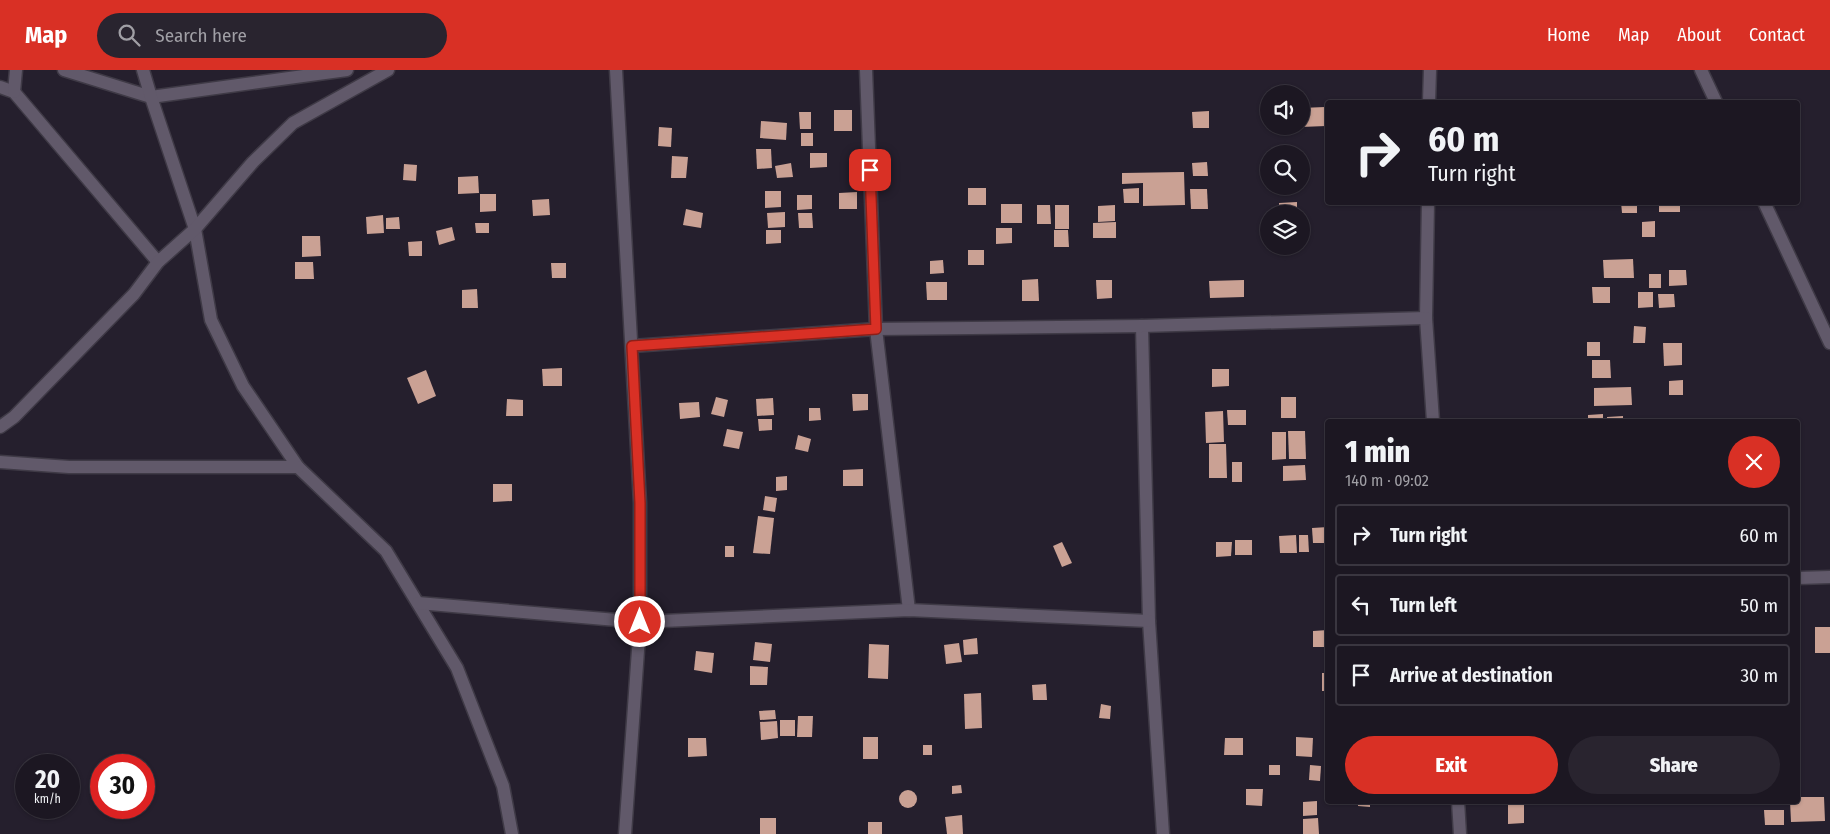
<!DOCTYPE html>
<html lang="en">
<head>
<meta charset="utf-8">
<style>
  :root { --surface:#1c1722; --page:#29242f; --text:#f1f3f6; --muted:#a09fa5; --line:#3a3640; --accent:#d93025 }
  body { margin:0; font-family:"Fira Sans Condensed",sans-serif; background:var(--page); color:var(--text); height:100vh; display:flex; flex-direction:column; font-size:19px; white-space:nowrap }
  * { box-sizing:border-box; margin:0 }
  p { font-size:16px; color:var(--muted) }
  .icon { flex:none; width:28px; height:28px; fill:none; stroke:currentColor; stroke-width:2; stroke-linecap:round; stroke-linejoin:round }
  .map { position:relative; flex:1; overflow:hidden }
  .details { position:absolute; left:1325px; top:349px; width:475px; height:385px; display:flex; flex-direction:column; background:var(--surface); border-radius:5px; box-shadow:0 1px 4px #0004,0 0 0 1px var(--line) }
  .details>* { flex:none }
  .top-card { position:absolute; left:1325px; top:30px; width:475px; height:105px; border-radius:5px; box-shadow:0 1px 4px #0004,0 0 0 1px var(--line); background:#1c1722; color:var(--text); overflow:hidden }
  .tools { position:absolute; left:1260px; top:15px; display:grid; gap:10px }
  .tools a { display:grid; place-items:center; width:50px; height:50px; border-radius:50%; background:var(--surface); box-shadow:0 1px 4px #0004,0 0 0 1px var(--line); font-size:25px }
  .speed { position:absolute; left:15px; top:684px; display:flex; gap:10px; font-size:25px; font-weight:700; text-align:center }
  .speed>* { display:grid; place-content:center; width:65px; height:65px; border-radius:50%; background:var(--surface); box-shadow:0 1px 4px #0004,0 0 0 1px var(--line); line-height:1 }
  .speed small { font-size:12px; font-weight:400 }
  .speed .limit { border:8px solid #d22; background:#fff; color:#111 }
  .pin { position:absolute; display:grid; place-items:center; width:42px; height:42px; color:#fff; margin:-21px; border-radius:10px; box-shadow:0 2px 8px #0006 }
  .me { position:absolute; width:55px; margin:-28px; rotate:0deg; stroke-linejoin:round; filter:drop-shadow(0 0 4px #0008) }
  .turn { display:flex; align-items:center; gap:18px; height:105px; padding:0 20px; font-size:22px }
  .turn .icon { width:65px; height:65px; stroke-width:2.5 }
  .turn b { display:block; font-size:35px; line-height:42px }
  .round { display:grid; place-items:center; flex:none; width:52px; height:52px; border-radius:26px; background:var(--page) }
  .headline { display:flex; align-items:center; justify-content:space-between; height:85px; padding:0 20px }
  h1 { font-size:30px; font-weight:800; line-height:38px }
  .cta { display:flex; gap:10px; margin-top:auto; padding:10px 20px }
  .cta a { flex:1; height:58px; border-radius:30px; background:var(--accent); color:#fff; font-size:20px; font-weight:800; line-height:58px; text-align:center }
  .cta a+a { background:var(--page); color:var(--text) }
  ul { padding:0; list-style:none }
  li { display:flex; align-items:center; gap:15px; height:62px; margin:0 10px 8px; padding:0 10px; border:2px solid var(--line); border-radius:5px }
  li div { flex:1 }
  li b { display:block; font-size:19px }
  li em { font-style:normal }
  header { display:flex; align-items:center; gap:30px; box-sizing:border-box; height:70px; padding:0 25px; background:var(--accent); color:#fff }
  header strong { font-size:24px }
  nav { display:flex; gap:28px; margin-inline-start:auto; font-size:18px }
  .search { width:350px; height:45px; background:var(--page); display:flex; align-items:center; gap:12px; box-sizing:border-box; padding:0 18px; border-radius:28px; color:var(--muted); font-size:19px }
  .map>svg:first-child { display:block }
  .building { fill:#caa194 }
  .lines { fill:none; stroke-linecap:round; stroke-linejoin:round }
  .street-casing { stroke:#3f3a46; stroke-width:15 }
  .street { stroke:#61596a; stroke-width:12 }
  .route-casing { stroke:#8d1f18; stroke-width:12 }
  .route { stroke:#d93025; stroke-width:9 }
</style>
</head>
<body>
<header>
<strong>Map</strong>
<div class="search"><svg class="icon" aria-label="search" viewBox="0 0 24 24"><circle cx="10" cy="10" r="6"/><path d="M15 15l6 6"/></svg>Search here</div>
<nav><a>Home</a><a>Map</a><a>About</a><a>Contact</a></nav>
</header>
<div class="map">
<svg width="1830" height="764" viewBox="0 0 1830 764">
  <rect width="100%" height="100%" fill="#251f2d"/>
  <!-- building -->
  <g class="building">
    <polygon points="1325,37 1326,56 1301,57 1301,38"/>
    <rect x="834" y="40" width="18" height="21"/>
    <polygon points="1209,41 1209,58 1193,58 1192,42"/>
    <polygon points="799,42 811,42 811,59 800,59"/>
    <polygon points="761,51 787,53 786,70 760,68"/>
    <polygon points="659,57 672,58 671,77 658,76"/>
    <rect x="801" y="63" width="12" height="13"/>
    <polygon points="756,79 771,79 772,98 757,99"/>
    <polygon points="810,83 827,83 827,97 810,98"/>
    <polygon points="672,86 688,87 686,108 671,108"/>
    <polygon points="1207,92 1208,106 1193,106 1192,93"/>
    <polygon points="791,93 793,107 777,108 775,96"/>
    <polygon points="404,94 417,95 416,111 403,110"/>
    <polygon points="1184,102 1185,135 1143,136 1143,113 1122,114 1122,103"/>
    <polygon points="478,106 479,123 458,124 458,107"/>
    <rect x="968" y="118" width="18" height="17"/>
    <polygon points="1139,118 1139,133 1124,133 1123,119"/>
    <polygon points="1190,119 1207,119 1208,139 1191,139"/>
    <polygon points="765,121 781,121 781,137 765,138"/>
    <polygon points="857,122 857,139 839,139 839,123"/>
    <polygon points="480,124 496,124 496,141 480,142"/>
    <polygon points="797,125 812,125 812,139 797,140"/>
    <polygon points="549,129 550,145 533,146 532,130"/>
    <polygon points="1297,132 1297,144 1279,144 1279,133"/>
    <polygon points="1621,132 1637,132 1637,143 1622,143"/>
    <rect x="1659" y="132" width="21" height="10"/>
    <rect x="1001" y="134" width="21" height="19"/>
    <polygon points="1037,135 1050,135 1051,154 1037,154"/>
    <rect x="1055" y="135" width="14" height="24"/>
    <polygon points="1115,135 1115,151 1098,152 1098,136"/>
    <polygon points="686,139 703,143 701,158 683,155"/>
    <polygon points="785,142 785,157 768,158 767,143"/>
    <polygon points="798,143 812,143 813,158 799,158"/>
    <polygon points="383,145 384,163 367,164 366,147"/>
    <polygon points="399,147 400,159 386,159 386,148"/>
    <polygon points="1655,151 1655,167 1642,167 1642,152"/>
    <polygon points="1116,152 1116,168 1093,168 1093,153"/>
    <polygon points="475,153 489,153 489,163 476,163"/>
    <polygon points="452,157 455,170 439,175 436,161"/>
    <polygon points="996,158 1012,158 1012,173 996,174"/>
    <polygon points="766,160 781,160 781,173 766,174"/>
    <polygon points="1054,160 1068,160 1069,177 1054,177"/>
    <polygon points="302,166 320,166 321,186 302,187"/>
    <polygon points="422,171 422,186 409,186 408,172"/>
    <rect x="968" y="180" width="16" height="15"/>
    <polygon points="1633,189 1634,208 1604,208 1603,190"/>
    <polygon points="943,190 944,203 930,204 930,191"/>
    <polygon points="295,192 313,192 314,209 295,209"/>
    <polygon points="551,193 566,193 566,208 552,208"/>
    <polygon points="1669,200 1686,200 1687,215 1669,216"/>
    <rect x="1649" y="204" width="12" height="14"/>
    <polygon points="1038,209 1039,231 1022,231 1022,210"/>
    <polygon points="1096,210 1112,210 1112,228 1097,229"/>
    <polygon points="1244,210 1244,227 1210,228 1209,211"/>
    <polygon points="926,212 947,212 947,230 927,230"/>
    <polygon points="1592,217 1610,217 1610,233 1593,233"/>
    <polygon points="477,219 478,238 462,238 462,220"/>
    <polygon points="1638,222 1653,222 1653,237 1638,238"/>
    <polygon points="1658,224 1674,224 1675,237 1659,238"/>
    <polygon points="1634,256 1646,257 1645,273 1633,273"/>
    <rect x="1587" y="272" width="13" height="14"/>
    <polygon points="1663,273 1682,273 1682,295 1664,296"/>
    <polygon points="1592,290 1610,290 1611,308 1592,308"/>
    <polygon points="562,298 562,316 543,316 542,299"/>
    <polygon points="1212,299 1229,299 1229,316 1212,317"/>
    <polygon points="426,300 436,326 418,334 407,308"/>
    <polygon points="1683,310 1683,325 1669,325 1669,311"/>
    <polygon points="1631,317 1632,335 1594,336 1594,318"/>
    <polygon points="852,324 868,324 868,340 853,341"/>
    <polygon points="716,327 728,330 724,347 711,344"/>
    <rect x="1281" y="327" width="15" height="21"/>
    <polygon points="773,328 774,345 757,346 756,329"/>
    <polygon points="507,329 523,330 523,346 506,346"/>
    <polygon points="699,332 700,347 680,349 679,333"/>
    <polygon points="809,338 820,338 821,350 809,351"/>
    <polygon points="1227,340 1246,340 1246,355 1228,355"/>
    <polygon points="1223,341 1224,372 1206,373 1205,342"/>
    <polygon points="1603,344 1603,351 1588,351 1588,345"/>
    <polygon points="1623,346 1623,351 1607,351 1607,347"/>
    <polygon points="758,349 772,349 772,360 759,361"/>
    <polygon points="727,359 743,362 739,379 723,376"/>
    <polygon points="1288,361 1305,361 1306,389 1289,389"/>
    <polygon points="1272,362 1286,362 1286,389 1272,390"/>
    <polygon points="798,365 811,369 808,382 795,379"/>
    <polygon points="1209,374 1226,374 1227,408 1209,408"/>
    <rect x="1232" y="392" width="10" height="20"/>
    <polygon points="1305,395 1306,410 1283,411 1283,396"/>
    <polygon points="863,399 863,416 843,416 843,400"/>
    <polygon points="787,406 787,420 776,421 776,407"/>
    <polygon points="493,414 512,414 512,431 493,432"/>
    <polygon points="765,426 777,428 775,442 763,440"/>
    <polygon points="758,446 774,448 770,484 753,483"/>
    <polygon points="1328,457 1328,473 1313,473 1312,458"/>
    <polygon points="1296,465 1297,483 1280,483 1279,466"/>
    <polygon points="1299,465 1308,465 1309,482 1299,482"/>
    <rect x="1235" y="470" width="17" height="15"/>
    <polygon points="1062,472 1072,493 1062,497 1053,476"/>
    <polygon points="1216,472 1232,472 1231,486 1216,487"/>
    <rect x="725" y="476" width="9" height="11"/>
    <rect x="1815" y="557" width="15" height="26"/>
    <polygon points="1328,560 1328,577 1313,577 1313,561"/>
    <polygon points="977,568 978,584 964,585 963,570"/>
    <polygon points="755,572 772,574 770,592 753,590"/>
    <polygon points="959,573 962,592 946,594 944,575"/>
    <polygon points="869,574 889,575 888,609 868,608"/>
    <polygon points="696,581 714,583 712,603 694,600"/>
    <polygon points="750,596 768,597 767,615 750,615"/>
    <rect x="1322" y="603" width="6" height="18"/>
    <polygon points="1046,614 1047,630 1033,630 1032,615"/>
    <polygon points="981,623 982,658 965,659 964,624"/>
    <polygon points="1101,634 1111,636 1110,649 1099,648"/>
    <polygon points="775,640 776,649 760,650 759,641"/>
    <polygon points="798,646 813,646 812,667 797,667"/>
    <rect x="780" y="650" width="15" height="16"/>
    <polygon points="777,651 778,668 761,670 760,652"/>
    <rect x="863" y="667" width="15" height="22"/>
    <polygon points="1296,667 1313,668 1312,687 1296,686"/>
    <polygon points="688,668 706,668 707,686 688,687"/>
    <polygon points="1225,668 1243,668 1243,685 1224,685"/>
    <rect x="923" y="675" width="9" height="10"/>
    <rect x="1269" y="695" width="11" height="10"/>
    <polygon points="1310,695 1321,696 1320,711 1309,710"/>
    <polygon points="961,715 962,723 952,724 952,716"/>
    <polygon points="1246,719 1263,719 1262,736 1246,735"/>
    <circle cx="908" cy="729" r="9"/>
    <polygon points="1798,727 1824,727 1825,751 1791,752 1790,731 1798,731"/>
    <polygon points="1317,731 1317,745 1303,746 1303,732"/>
    <polygon points="1358,731 1370,731 1370,737 1358,736"/>
    <polygon points="1508,733 1524,733 1524,753 1508,754"/>
    <polygon points="1764,740 1784,740 1784,755 1765,755"/>
    <polygon points="962,745 963,764 947,764 945,747"/>
    <rect x="760" y="748" width="16" height="16"/>
    <polygon points="1318,748 1319,764 1303,764 1303,749"/>
    <rect x="868" y="752" width="14" height="12"/>
  </g>
  <g class="lines">
    <defs>
      <g id="street">
        <polyline points="64,0 151,27 347,0"/>
        <polyline points="143,0 151,27 195,159 211,250 243,316 298,397 386,481 457,598 503,716 512,764"/>
        <polyline points="616,0 640,433 640,552 625,764"/>
        <polyline points="866,0 876,259 909,540"/>
        <polyline points="1701,0 1716,32"/>
        <polyline points="0,17 14,22 158,192"/>
        <polyline points="14,22 16,0"/>
        <polyline points="1429,32 1430,0"/>
        <polyline points="1428,132 1426,248 1433,351"/>
        <polyline points="1764,132 1830,273"/>
        <polyline points="1142,256 1149,551 1163,764"/>
        <polyline points="632,276 876,259 1142,256 1426,248"/>
        <polyline points="0,357 14,347 134,224 158,192 195,159 253,92 293,53 388,0"/>
        <polyline points="0,392 69,397 298,397"/>
        <polyline points="1798,508 1830,507"/>
        <polyline points="418,533 640,552 909,540 1149,551"/>
        <polyline points="1458,731 1460,764"/>
      </g>
    </defs>
    <!-- street casing -->
    <use href="#street" class="street-casing"/>
    <!-- street -->
    <use href="#street" class="street"/>
  </g>
  <g class="lines">
    <defs>
      <polyline id="route" points="640,552 640,433 632,276 876,259 870,100"/>
    </defs>
    <!-- route casing -->
    <use href="#route" class="route-casing"/>
    <!-- route -->
    <use href="#route" class="route"/>
  </g>
</svg>
<div class="tools">
<a><svg class="icon" aria-label="sound" viewBox="0 0 24 24"><path d="M4 9h4l5-4v14l-5-4H4zM17 9q2 3 0 6"/></svg></a>
<a><svg class="icon" aria-label="search" viewBox="0 0 24 24"><circle cx="10" cy="10" r="6"/><path d="M15 15l6 6"/></svg></a>
<a><svg class="icon" aria-label="layers" viewBox="0 0 24 24"><path d="M12 4l9 5-9 5-9-5zM3 14l9 5 9-5"/></svg></a>
</div>
<div class="speed"><div>20<small>km/h</small></div><div class="limit">30</div></div>
<div class="pin" style="left:870px;top:100px;background:#d93025"><svg class="icon" aria-label="arrive" viewBox="0 0 24 24"><path d="M6 21V4h12l-3 4 3 4H6"/></svg></div>
<svg class="me" style="left:640px;top:552px" viewBox="-20 -20 40 40"><circle r="17" fill="#d93025" stroke="#fff" stroke-width="3"/><path d="M0-11L8 9 0 5-8 9z" fill="#fff"/></svg>
<div class="top-card">
<div class="turn"><svg class="icon" aria-label="right" viewBox="0 0 24 24"><path d="M7 20v-9h11M14 6l5 5-5 5"/></svg><div><b>60 m</b>Turn right</div></div>
</div>
<section class="details">
<div class="headline"><div><h1>1 min</h1><p>140 m · 09:02</p></div><a class="round" style="background:#d93025;color:#fff"><svg class="icon" aria-label="close" viewBox="0 0 24 24"><path d="M6 6l12 12M18 6L6 18"/></svg></a></div>
<ul>
<li><svg class="icon" aria-label="right" viewBox="0 0 24 24"><path d="M7 20v-9h11M14 6l5 5-5 5"/></svg><div><b>Turn right</b></div><em>60 m</em></li>
<li><svg class="icon" aria-label="left" viewBox="0 0 24 24"><path d="M17 20v-9H6M10 6l-5 5 5 5"/></svg><div><b>Turn left</b></div><em>50 m</em></li>
<li><svg class="icon" aria-label="arrive" viewBox="0 0 24 24"><path d="M6 21V4h12l-3 4 3 4H6"/></svg><div><b>Arrive at destination</b></div><em>30 m</em></li>
</ul>
<div class="cta"><a>Exit</a><a>Share</a></div>
</section>
</div>
</body>
</html>
